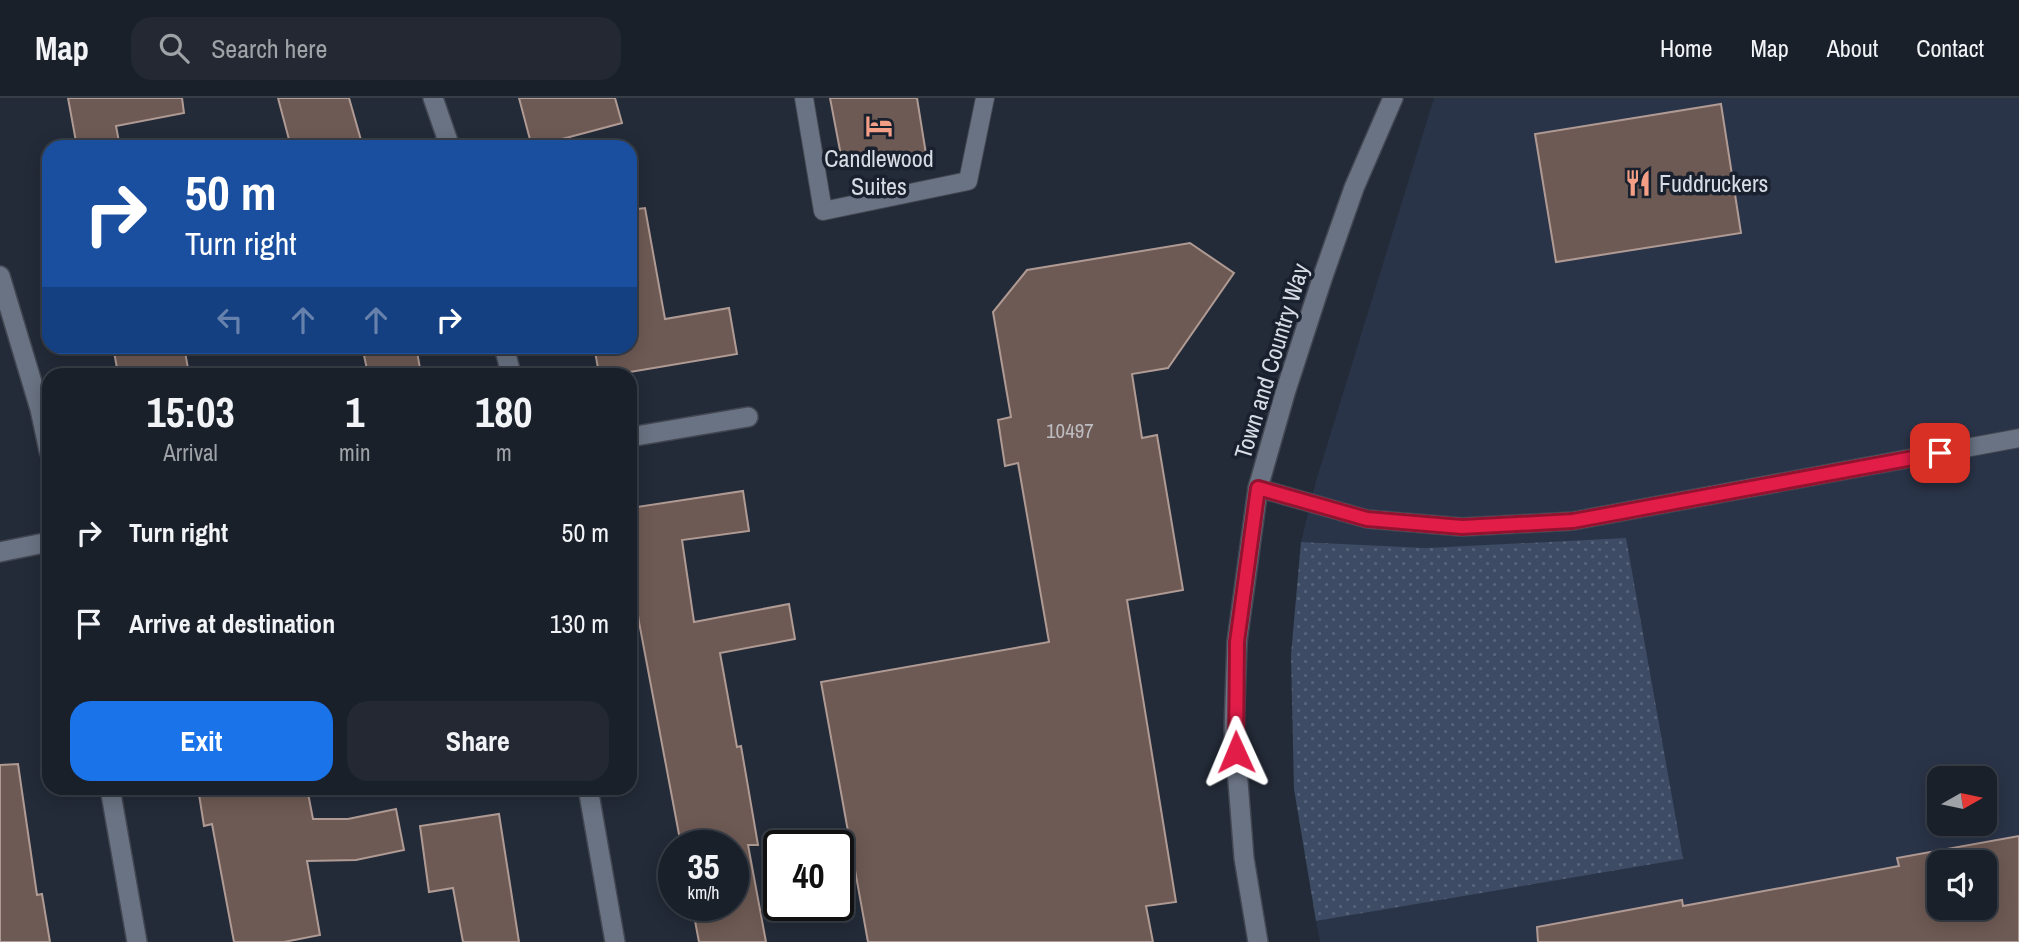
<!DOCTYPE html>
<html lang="en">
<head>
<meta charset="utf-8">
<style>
  :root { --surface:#1a202a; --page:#232832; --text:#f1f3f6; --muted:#9fa3a8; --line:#383e47; --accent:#1a73e8 }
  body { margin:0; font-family:"Archivo Narrow",sans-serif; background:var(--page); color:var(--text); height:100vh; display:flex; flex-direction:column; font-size:26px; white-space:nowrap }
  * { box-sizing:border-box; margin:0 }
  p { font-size:23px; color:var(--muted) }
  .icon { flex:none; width:38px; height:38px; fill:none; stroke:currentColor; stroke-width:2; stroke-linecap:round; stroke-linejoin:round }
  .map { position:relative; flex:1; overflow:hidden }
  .details { position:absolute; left:42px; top:270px; width:595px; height:427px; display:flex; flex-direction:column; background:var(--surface); border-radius:21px; box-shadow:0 4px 18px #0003,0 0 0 2px var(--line) }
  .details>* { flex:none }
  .top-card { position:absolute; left:42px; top:42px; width:595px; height:214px; border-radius:21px; box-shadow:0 4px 18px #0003,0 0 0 2px var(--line); background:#1a4fa0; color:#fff; overflow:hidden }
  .needle { width:46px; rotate:81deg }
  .tools { position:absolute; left:1927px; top:668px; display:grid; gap:14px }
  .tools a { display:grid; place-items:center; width:70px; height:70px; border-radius:14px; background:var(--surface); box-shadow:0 4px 18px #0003,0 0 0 2px var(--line); font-size:35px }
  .speed { position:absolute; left:658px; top:732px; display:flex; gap:14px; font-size:35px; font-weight:700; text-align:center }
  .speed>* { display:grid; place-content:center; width:91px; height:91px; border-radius:50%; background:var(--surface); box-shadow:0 4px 18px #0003,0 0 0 2px var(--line); line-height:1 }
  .speed small { font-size:18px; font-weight:400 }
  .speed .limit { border:4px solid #111; border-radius:10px; background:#fff; color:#111 }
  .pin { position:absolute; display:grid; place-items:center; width:60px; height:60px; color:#fff; margin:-30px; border-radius:14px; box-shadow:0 4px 10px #0006 }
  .me { position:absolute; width:77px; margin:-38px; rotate:359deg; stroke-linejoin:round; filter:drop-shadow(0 0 5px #0008) }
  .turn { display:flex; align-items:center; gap:24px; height:147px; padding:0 28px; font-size:32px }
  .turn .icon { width:91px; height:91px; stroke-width:2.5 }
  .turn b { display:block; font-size:49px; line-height:60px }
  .lanes { display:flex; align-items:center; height:66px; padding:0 28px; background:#0003; justify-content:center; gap:35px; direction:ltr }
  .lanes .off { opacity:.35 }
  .eta { display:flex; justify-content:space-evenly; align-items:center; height:119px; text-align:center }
  .eta b { font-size:42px; font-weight:700; line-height:49px }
  .button { display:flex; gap:14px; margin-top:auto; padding:14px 28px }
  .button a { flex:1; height:80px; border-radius:21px; background:var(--accent); color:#fff; font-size:28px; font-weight:700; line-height:80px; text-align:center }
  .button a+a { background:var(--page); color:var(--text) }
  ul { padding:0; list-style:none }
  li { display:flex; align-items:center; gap:21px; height:91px; padding:0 28px }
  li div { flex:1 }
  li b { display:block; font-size:26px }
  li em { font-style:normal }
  header { display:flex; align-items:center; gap:42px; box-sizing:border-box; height:98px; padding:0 35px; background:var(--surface); border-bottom:2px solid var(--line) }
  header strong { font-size:33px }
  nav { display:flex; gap:38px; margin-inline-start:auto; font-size:24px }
  .search { width:490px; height:63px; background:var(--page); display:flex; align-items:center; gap:18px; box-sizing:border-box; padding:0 24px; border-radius:21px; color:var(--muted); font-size:26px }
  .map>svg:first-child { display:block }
  .built { fill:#2a3448; fill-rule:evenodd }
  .grass { fill:url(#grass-dots) }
  .building { fill:#6e5a54; stroke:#b09a94; stroke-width:2; fill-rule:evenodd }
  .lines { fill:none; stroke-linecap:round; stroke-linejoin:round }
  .service-casing { stroke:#424752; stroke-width:20 }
  .minor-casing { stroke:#424752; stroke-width:22 }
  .tertiary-casing { stroke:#424752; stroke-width:22 }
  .service { stroke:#6a7383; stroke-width:18 }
  .minor { stroke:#6a7383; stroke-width:19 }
  .tertiary { stroke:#6a7383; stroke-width:19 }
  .route-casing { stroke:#92132f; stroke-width:18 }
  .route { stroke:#e11d48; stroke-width:12 }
  .labels { text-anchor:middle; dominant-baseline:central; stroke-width:7; stroke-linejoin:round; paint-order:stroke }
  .number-label { font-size:21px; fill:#bdbcc1 }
  .poi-label { font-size:24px; fill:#d7dce5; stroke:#1a212e }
  .street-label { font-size:24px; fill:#d7dce5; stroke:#1a212e }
</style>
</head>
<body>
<header>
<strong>Map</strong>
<div class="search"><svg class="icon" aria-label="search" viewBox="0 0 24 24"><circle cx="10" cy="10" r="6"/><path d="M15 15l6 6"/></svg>Search here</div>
<nav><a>Home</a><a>Map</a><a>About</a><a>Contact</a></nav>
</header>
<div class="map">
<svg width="2019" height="844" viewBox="0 0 2019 844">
  <defs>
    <pattern id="grass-dots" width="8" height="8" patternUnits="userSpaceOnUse" patternTransform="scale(1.75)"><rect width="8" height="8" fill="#3d4b64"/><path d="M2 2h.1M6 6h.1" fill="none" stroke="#58647a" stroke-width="1.8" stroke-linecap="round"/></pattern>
  </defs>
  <rect width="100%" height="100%" fill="#232b38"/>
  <!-- built -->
  <path class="built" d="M1434 0H2019V844H1320L1316 823 1683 761 1427 450 1301 444 1316 383ZM1939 681H1984V726H1939ZM1939 765H1984V810H1939Z"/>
  <!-- grass -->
  <polygon class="grass" points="1626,440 1683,761 1316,823 1294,691 1291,557 1301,444 1427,450"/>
  <!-- building -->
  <g class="building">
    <polygon points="68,0 182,0 184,15 116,28 120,49 77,49"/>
    <polygon points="278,0 349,0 363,49 291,49"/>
    <polygon points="519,0 615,0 622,25 532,49"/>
    <polygon points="830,0 917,0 926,56 843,68"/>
    <polygon points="1721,6 1741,135 1556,164 1535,36"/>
    <polygon points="645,110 665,221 729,210 737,256 618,276 599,276 594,248 630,248 630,112"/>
    <polygon points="1190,145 1234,175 1168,270 1132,276 1142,340 1157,337 1183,492 1127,502 1176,804 1146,808 1153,844 868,844 821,584 1049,544 1018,365 1005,368 998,322 1011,319 993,214 1027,172"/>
    <polygon points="113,248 184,248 189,276 118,276"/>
    <polygon points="362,248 416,248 421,276 368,276"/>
    <polygon points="743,393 749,433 682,442 694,524 789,506 795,541 720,555 737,649 741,648 758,747 748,747 766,844 699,844 692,807 733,807 733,748 738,747 681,747 639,524 630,465 630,410"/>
    <polygon points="18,666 37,797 42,796 50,844 0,844 0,667"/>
    <polygon points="198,690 307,690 313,721 348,721 396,711 404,752 356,762 307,763 320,837 284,844 234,844 212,726 204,728"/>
    <polygon points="499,716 519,844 463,844 453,790 429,794 420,728"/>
    <path d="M2019 738V844H1538L1537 829 1682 802 1683 808 1899 768 1897 760ZM1939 765H1984V810H1939Z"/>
  </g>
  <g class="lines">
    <defs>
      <g id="service">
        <polyline points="804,0 823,113 968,83 985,0"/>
        <polyline points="1258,390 1367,421 1462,429 1573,423 2019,340"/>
      </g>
      <g id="minor">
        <polyline points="433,0 450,49"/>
        <polyline points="0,178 40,311 49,353"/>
        <polyline points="504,248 511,276"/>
        <polyline points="630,339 748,319"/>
        <polyline points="0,454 49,444"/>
        <polyline points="110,690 137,844"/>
        <polyline points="588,690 615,844"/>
      </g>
      <polyline id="tertiary" points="1258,844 1244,760 1234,633 1237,544 1258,390 1286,292 1322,181 1354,90 1393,0"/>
    </defs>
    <!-- service casing -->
    <use href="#service" class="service-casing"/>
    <!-- minor casing -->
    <use href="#minor" class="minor-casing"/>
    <!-- tertiary casing -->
    <use href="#tertiary" class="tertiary-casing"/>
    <!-- service -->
    <use href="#service" class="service"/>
    <!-- minor -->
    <use href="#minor" class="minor"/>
    <!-- tertiary -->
    <use href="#tertiary" class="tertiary"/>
  </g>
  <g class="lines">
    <defs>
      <polyline id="route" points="1236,654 1237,544 1258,390 1367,421 1462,429 1573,423 1940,355"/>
    </defs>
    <!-- route casing -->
    <use href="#route" class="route-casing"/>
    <!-- route -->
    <use href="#route" class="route"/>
  </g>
  <!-- icons -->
  <defs>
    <symbol id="hotel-bare" viewBox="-9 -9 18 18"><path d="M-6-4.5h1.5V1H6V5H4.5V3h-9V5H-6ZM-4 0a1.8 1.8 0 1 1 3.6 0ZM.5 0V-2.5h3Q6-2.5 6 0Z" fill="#f49e86" stroke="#1a212e" stroke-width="2.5" paint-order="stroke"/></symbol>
    <symbol id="restaurant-bare" viewBox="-9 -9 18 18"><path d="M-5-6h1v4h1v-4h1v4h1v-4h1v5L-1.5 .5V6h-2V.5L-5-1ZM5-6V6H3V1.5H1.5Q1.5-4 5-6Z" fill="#f49e86" stroke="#1a212e" stroke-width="2.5" paint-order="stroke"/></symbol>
  </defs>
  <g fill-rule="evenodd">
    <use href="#hotel-bare" x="860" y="9" width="38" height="38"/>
    <use href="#restaurant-bare" x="1619" y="66" width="38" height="38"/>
  </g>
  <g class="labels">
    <!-- number labels -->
    <g class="number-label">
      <text x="1070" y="332">10497</text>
    </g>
    <!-- poi labels -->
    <g class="poi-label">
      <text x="879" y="60">Candlewood<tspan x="879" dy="28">Suites</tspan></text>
      <text x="1659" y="85" text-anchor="start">Fuddruckers</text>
    </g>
    <!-- street labels -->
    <g class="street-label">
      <text transform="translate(1271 263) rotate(-73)">Town and Country Way</text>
    </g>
  </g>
</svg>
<div class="tools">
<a><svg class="needle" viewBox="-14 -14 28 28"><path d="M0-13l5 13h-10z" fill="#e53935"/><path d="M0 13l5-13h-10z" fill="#9fa3a8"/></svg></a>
<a><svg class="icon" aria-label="sound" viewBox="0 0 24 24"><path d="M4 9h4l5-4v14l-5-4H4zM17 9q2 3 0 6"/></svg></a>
</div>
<div class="speed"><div>35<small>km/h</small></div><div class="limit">40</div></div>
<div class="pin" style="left:1940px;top:355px;background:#d93025"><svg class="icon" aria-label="arrive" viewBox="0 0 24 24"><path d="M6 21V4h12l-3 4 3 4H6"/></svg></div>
<svg class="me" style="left:1236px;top:654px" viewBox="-20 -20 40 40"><path d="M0-17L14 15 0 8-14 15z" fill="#e11d48" stroke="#fff" stroke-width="4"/></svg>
<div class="top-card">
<div class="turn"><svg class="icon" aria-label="right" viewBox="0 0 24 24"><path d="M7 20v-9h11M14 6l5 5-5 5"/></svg><div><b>50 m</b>Turn right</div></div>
<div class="lanes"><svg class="icon off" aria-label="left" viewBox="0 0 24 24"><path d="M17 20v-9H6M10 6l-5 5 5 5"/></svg><svg class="icon off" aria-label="ahead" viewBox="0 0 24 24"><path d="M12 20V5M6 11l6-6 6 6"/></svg><svg class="icon off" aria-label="ahead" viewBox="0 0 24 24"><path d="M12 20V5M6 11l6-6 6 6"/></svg><svg class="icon" aria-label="right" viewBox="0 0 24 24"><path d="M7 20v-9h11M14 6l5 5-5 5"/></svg></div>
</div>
<section class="details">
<div class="eta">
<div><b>15:03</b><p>Arrival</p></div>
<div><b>1</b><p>min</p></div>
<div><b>180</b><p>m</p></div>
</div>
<ul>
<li><svg class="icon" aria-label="right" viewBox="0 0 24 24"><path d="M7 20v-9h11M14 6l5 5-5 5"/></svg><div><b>Turn right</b></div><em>50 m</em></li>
<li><svg class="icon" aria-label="arrive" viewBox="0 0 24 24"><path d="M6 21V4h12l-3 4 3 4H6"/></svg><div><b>Arrive at destination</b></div><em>130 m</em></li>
</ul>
<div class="button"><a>Exit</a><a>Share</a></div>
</section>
</div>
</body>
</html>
